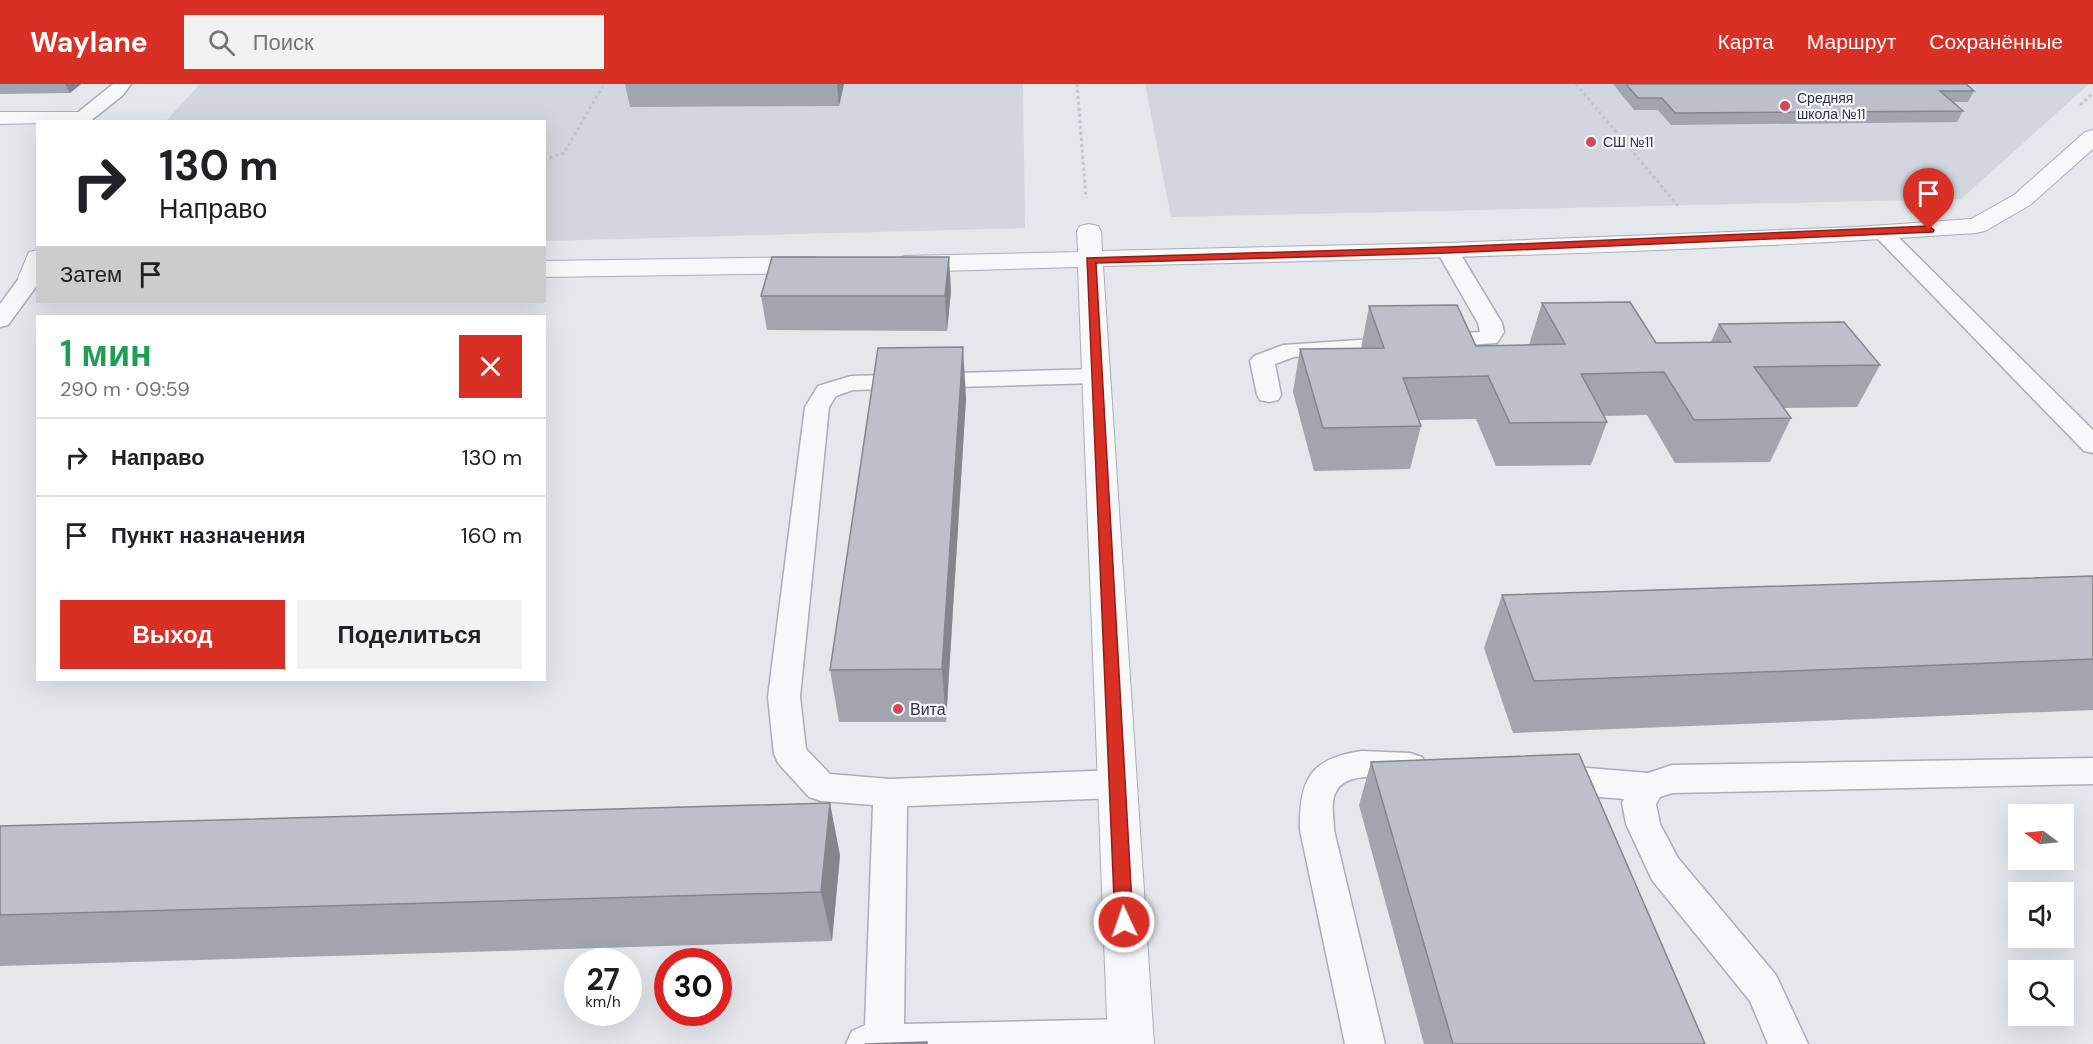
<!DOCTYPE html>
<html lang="ru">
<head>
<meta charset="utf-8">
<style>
  :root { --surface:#fff; --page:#f2f2f2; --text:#202124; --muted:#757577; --line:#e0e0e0; --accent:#d93025 }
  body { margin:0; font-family:"DM Sans",sans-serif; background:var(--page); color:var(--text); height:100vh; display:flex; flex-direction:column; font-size:22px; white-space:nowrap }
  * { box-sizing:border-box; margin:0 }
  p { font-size:20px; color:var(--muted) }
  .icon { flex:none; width:33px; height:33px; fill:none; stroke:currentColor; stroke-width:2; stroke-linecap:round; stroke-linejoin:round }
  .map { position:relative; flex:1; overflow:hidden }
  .details { position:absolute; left:36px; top:231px; width:510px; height:366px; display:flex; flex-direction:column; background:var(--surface); border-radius:0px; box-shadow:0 6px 24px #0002 }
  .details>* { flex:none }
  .top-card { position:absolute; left:36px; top:36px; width:510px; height:183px; border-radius:0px; box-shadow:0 6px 24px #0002; background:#fff; color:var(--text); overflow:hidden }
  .needle { width:39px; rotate:285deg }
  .fabs { position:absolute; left:2008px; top:720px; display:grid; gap:12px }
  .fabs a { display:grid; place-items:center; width:66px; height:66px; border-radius:0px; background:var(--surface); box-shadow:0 6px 24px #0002; font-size:30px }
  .speed { position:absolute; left:564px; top:864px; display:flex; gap:12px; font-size:30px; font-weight:700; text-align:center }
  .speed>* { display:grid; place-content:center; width:78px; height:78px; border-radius:50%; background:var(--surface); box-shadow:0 6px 24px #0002; line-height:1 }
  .speed small { font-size:15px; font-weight:400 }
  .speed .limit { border:9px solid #d22; background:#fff; color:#111 }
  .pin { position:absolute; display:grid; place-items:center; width:51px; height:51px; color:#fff; margin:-62px -26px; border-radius:50% 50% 50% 0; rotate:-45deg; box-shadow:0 0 6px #0007 }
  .pin .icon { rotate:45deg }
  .me { position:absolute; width:66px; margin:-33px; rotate:357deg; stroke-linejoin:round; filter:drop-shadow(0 0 4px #0008) }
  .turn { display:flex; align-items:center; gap:21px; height:126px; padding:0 24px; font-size:27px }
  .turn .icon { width:78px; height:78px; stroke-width:2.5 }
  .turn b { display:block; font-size:42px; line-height:51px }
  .then { display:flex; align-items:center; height:57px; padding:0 24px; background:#0003; gap:12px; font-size:22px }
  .round { display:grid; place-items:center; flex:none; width:63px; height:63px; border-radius:0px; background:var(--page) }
  .head { display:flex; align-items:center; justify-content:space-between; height:102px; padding:0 24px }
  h1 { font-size:36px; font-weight:600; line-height:45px; color:#1e9e55 }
  .button { display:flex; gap:12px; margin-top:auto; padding:12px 24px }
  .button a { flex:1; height:69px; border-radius:0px; background:var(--accent); color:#fff; font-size:24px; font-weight:600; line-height:69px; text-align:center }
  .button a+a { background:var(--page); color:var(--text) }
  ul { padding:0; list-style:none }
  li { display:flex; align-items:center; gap:18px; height:78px; padding:0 24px; border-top:2px solid var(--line) }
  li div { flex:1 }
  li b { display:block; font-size:22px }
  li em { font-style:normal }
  header { display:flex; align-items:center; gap:36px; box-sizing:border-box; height:84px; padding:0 30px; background:var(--accent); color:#fff }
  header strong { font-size:28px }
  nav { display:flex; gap:33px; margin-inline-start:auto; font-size:21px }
  .search { width:420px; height:54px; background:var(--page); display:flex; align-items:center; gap:15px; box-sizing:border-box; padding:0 21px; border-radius:0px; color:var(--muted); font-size:22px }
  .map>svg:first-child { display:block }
  .built { fill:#d2d6de }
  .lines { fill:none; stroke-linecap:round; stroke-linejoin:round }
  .lane-casing { stroke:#a9aeb7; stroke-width:3 }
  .street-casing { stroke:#a9aeb7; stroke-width:2 }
  .path { stroke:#c2c5cb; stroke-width:3; stroke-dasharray:3 3; stroke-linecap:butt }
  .lane { fill:#f7f8fa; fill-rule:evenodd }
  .street { fill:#f7f8fa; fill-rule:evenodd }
  .wall { fill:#a1a5ae }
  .shaded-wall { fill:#83868d }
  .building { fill:#bbc0ca; stroke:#83868d; stroke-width:1.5 }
  .route { fill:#d93025; stroke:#8d1f18; stroke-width:1.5 }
  .poi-dot { fill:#d1495b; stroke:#f4f6f9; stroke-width:2 }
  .labels { text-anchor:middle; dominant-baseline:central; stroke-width:4.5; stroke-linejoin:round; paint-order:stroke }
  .far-poi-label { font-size:14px; fill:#2b3445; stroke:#f4f6f9; text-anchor:start }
  .poi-label { font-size:16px; fill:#2b3445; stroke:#f4f6f9; text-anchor:start }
</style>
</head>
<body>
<header>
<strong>Waylane</strong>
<div class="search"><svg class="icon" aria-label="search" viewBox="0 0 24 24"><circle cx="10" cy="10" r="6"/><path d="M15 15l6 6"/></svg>Поиск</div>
<nav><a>Карта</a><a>Маршрут</a><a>Сохранённые</a></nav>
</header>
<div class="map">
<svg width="2093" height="960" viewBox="0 0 2093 960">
  <rect width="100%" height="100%" fill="#e4e7ec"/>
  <!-- built -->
  <g class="built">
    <polygon points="200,0 1023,0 1025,144 545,157 544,38 165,38"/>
    <polygon points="1145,0 2089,0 1961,115 1171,133"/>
  </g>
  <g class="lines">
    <defs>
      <g id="lane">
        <polygon points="113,0 131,0 123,11 89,38 75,38 73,34 76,30"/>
        <polygon points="1882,142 1889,144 2093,346 2093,369 2084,367 1875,152 1872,148 1875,144"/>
        <polygon points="1447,160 1455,161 1458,166 1502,239 1504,248 1497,259 1294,273 1275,280 1281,311 1278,316 1269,318 1260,316 1257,311 1250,277 1254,272 1283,261 1480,248 1478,239 1436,166 1439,161"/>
        <polygon points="31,187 38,189 38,200 8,241 0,243 0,220 23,189"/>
        <polygon points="1097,285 1106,287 1109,292 1106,297 1097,299 853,306 836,312 829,323 800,613 806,665 830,690 890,695 1117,686 1129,690 1134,700 1129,710 1117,714 907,722 904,940 1130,935 1144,941 1150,954 1147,960 846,960 852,947 865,941 873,721 821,717 809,713 778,679 774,670 768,613 805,323 818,302 851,292"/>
        <path d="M1362 667 1410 669 1422 673 1427 682 1422 691C1399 699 1348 682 1336 708 1330 718 1334 735 1334 746L1385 960H1345L1300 746C1299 696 1310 674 1362 667Z"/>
        <polygon points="2093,674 2093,700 1672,709 1660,713 1656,720 1660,740 1678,774 1776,891 1808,960 1768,960 1750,917 1652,796 1626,740 1622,719 1624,715 1552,709 1540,705 1535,695 1540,685 1552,681 1648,689 1672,681"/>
      </g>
      <g id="street">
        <polygon points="0,28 82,28 90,29 93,34 92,38 0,40"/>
        <path d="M2093 46V65L2030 121 1985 147 1976 149C1686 169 1394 175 1103 182L1154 960H1108L1078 183 905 188 896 185 892 180 896 175 905 172 1078 168 1077 147 1080 142 1089 140 1098 142 1101 147 1102 167 1447 159 1857 143 1971 135 2014 111 2085 48Z"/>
        <polygon points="38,166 38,202 22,199 18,194 29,168"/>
        <polygon points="815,173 824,176 828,181 824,186 815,189 544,193 544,177"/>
      </g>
    </defs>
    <!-- lane casing -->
    <use href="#lane" class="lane-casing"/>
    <!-- street casing -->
    <use href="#street" class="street-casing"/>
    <!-- path -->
    <g class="path">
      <polyline points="1077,0 1086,114"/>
      <polyline points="1576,0 1679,123"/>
      <polyline points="2080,21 2093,9"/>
      <polyline points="544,76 564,69 604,0"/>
    </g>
    <!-- lane -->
    <use href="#lane" class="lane"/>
    <!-- street -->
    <use href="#street" class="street"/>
  </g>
  <!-- wall -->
  <g class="wall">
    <polygon points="0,0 81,0 70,9 0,10"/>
    <polygon points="625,0 844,0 839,22 630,23"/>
    <polygon points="1613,0 1966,0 1974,7 1968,18 1954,18 1963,27 1957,38 1671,41 1658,26 1634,26"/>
    <polygon points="951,207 947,247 767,246 761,212"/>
    <polygon points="1542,219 1656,259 1711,258 1719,240 1880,281 1857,323 1784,324 1791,334 1770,378 1675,379 1647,331 1604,332 1607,338 1591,381 1496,382 1476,335 1419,336 1421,342 1410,385 1314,387 1293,308 1300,265 1361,265 1369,222 1476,262 1529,261"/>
    <polygon points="966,314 946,638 839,638 830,586"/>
    <polygon points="2093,492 2093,626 1513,649 1484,564 1502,511"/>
    <polygon points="1371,678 1705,960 1424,960 1359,721"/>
    <polygon points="0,742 840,771 832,857 0,882"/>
  </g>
  <!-- shaded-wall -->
  <g class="shaded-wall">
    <polygon points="65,0 81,0 70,9"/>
    <polygon points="837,0 844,0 839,22"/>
    <polygon points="949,173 951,207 947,247 945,212"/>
    <polygon points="963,263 966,314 946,638 942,585"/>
    <polygon points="830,719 840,771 832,857 821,808"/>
  </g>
  <!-- building -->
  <g class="building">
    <polygon points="1626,0 1966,0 1974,7 1940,7 1963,27 1675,29 1662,14 1638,14"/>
    <polygon points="772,173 949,173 945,212 761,212"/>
    <polygon points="1630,218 1656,259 1731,258 1719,240 1844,238 1880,281 1754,283 1791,334 1694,336 1664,288 1581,290 1607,338 1510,339 1488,292 1403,294 1421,342 1323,344 1300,265 1384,264 1369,222 1457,221 1476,262 1565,260 1542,219"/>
    <polygon points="963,263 942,585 830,586 878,264"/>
    <polygon points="2093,492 2093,575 1534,597 1502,511"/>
    <polygon points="1579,670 1705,960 1453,960 1371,678"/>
    <polygon points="830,719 821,808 0,831 0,742"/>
    <polygon points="927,958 927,960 865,960"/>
  </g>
  <!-- route -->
  <polygon class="route" points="1929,142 1934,146 1933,148 1447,169 1096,179 1133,838 1130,844 1124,846 1118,844 1115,838 1087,174 1447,163"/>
  <!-- markers -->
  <g class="poi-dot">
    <circle cx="1785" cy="22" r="6"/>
    <circle cx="1591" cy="58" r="6"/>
    <circle cx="898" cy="625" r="6"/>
  </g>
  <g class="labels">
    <!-- far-poi labels -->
    <g class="far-poi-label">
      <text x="1797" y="14">Средняя<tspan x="1797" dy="16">школа №11</tspan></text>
      <text x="1603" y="58">СШ №11</text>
    </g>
    <!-- poi labels -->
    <g class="poi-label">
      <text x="910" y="625">Вита</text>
    </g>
  </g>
</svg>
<div class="fabs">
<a><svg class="needle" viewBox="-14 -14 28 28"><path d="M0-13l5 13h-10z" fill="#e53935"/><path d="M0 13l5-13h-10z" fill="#757577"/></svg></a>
<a><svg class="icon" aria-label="sound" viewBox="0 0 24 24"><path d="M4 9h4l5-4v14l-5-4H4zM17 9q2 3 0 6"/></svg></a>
<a><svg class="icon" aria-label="search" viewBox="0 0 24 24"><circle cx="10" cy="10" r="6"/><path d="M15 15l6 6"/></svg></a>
</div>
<div class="speed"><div>27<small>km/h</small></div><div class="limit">30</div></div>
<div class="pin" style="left:1929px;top:146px;background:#d93025"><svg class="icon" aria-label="arrive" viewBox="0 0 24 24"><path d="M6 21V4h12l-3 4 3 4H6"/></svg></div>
<svg class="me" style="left:1124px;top:838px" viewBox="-20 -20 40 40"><circle r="17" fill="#d93025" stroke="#fff" stroke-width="3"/><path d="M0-11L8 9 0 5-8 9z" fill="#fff"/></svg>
<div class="top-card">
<div class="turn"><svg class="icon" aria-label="right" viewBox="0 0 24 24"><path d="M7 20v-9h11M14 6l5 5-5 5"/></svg><div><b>130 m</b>Направо</div></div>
<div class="then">Затем<svg class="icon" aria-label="arrive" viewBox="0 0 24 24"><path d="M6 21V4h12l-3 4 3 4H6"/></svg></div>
</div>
<section class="details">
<div class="head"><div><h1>1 мин</h1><p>290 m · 09:59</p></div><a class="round" style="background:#d93025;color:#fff"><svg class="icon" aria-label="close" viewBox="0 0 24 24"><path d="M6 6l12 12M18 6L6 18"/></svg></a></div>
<ul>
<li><svg class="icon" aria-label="right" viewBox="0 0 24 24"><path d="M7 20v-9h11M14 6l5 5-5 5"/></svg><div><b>Направо</b></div><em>130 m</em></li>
<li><svg class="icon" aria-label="arrive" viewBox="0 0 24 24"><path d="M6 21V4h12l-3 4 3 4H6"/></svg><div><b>Пункт назначения</b></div><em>160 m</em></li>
</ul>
<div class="button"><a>Выход</a><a>Поделиться</a></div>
</section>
</div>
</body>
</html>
